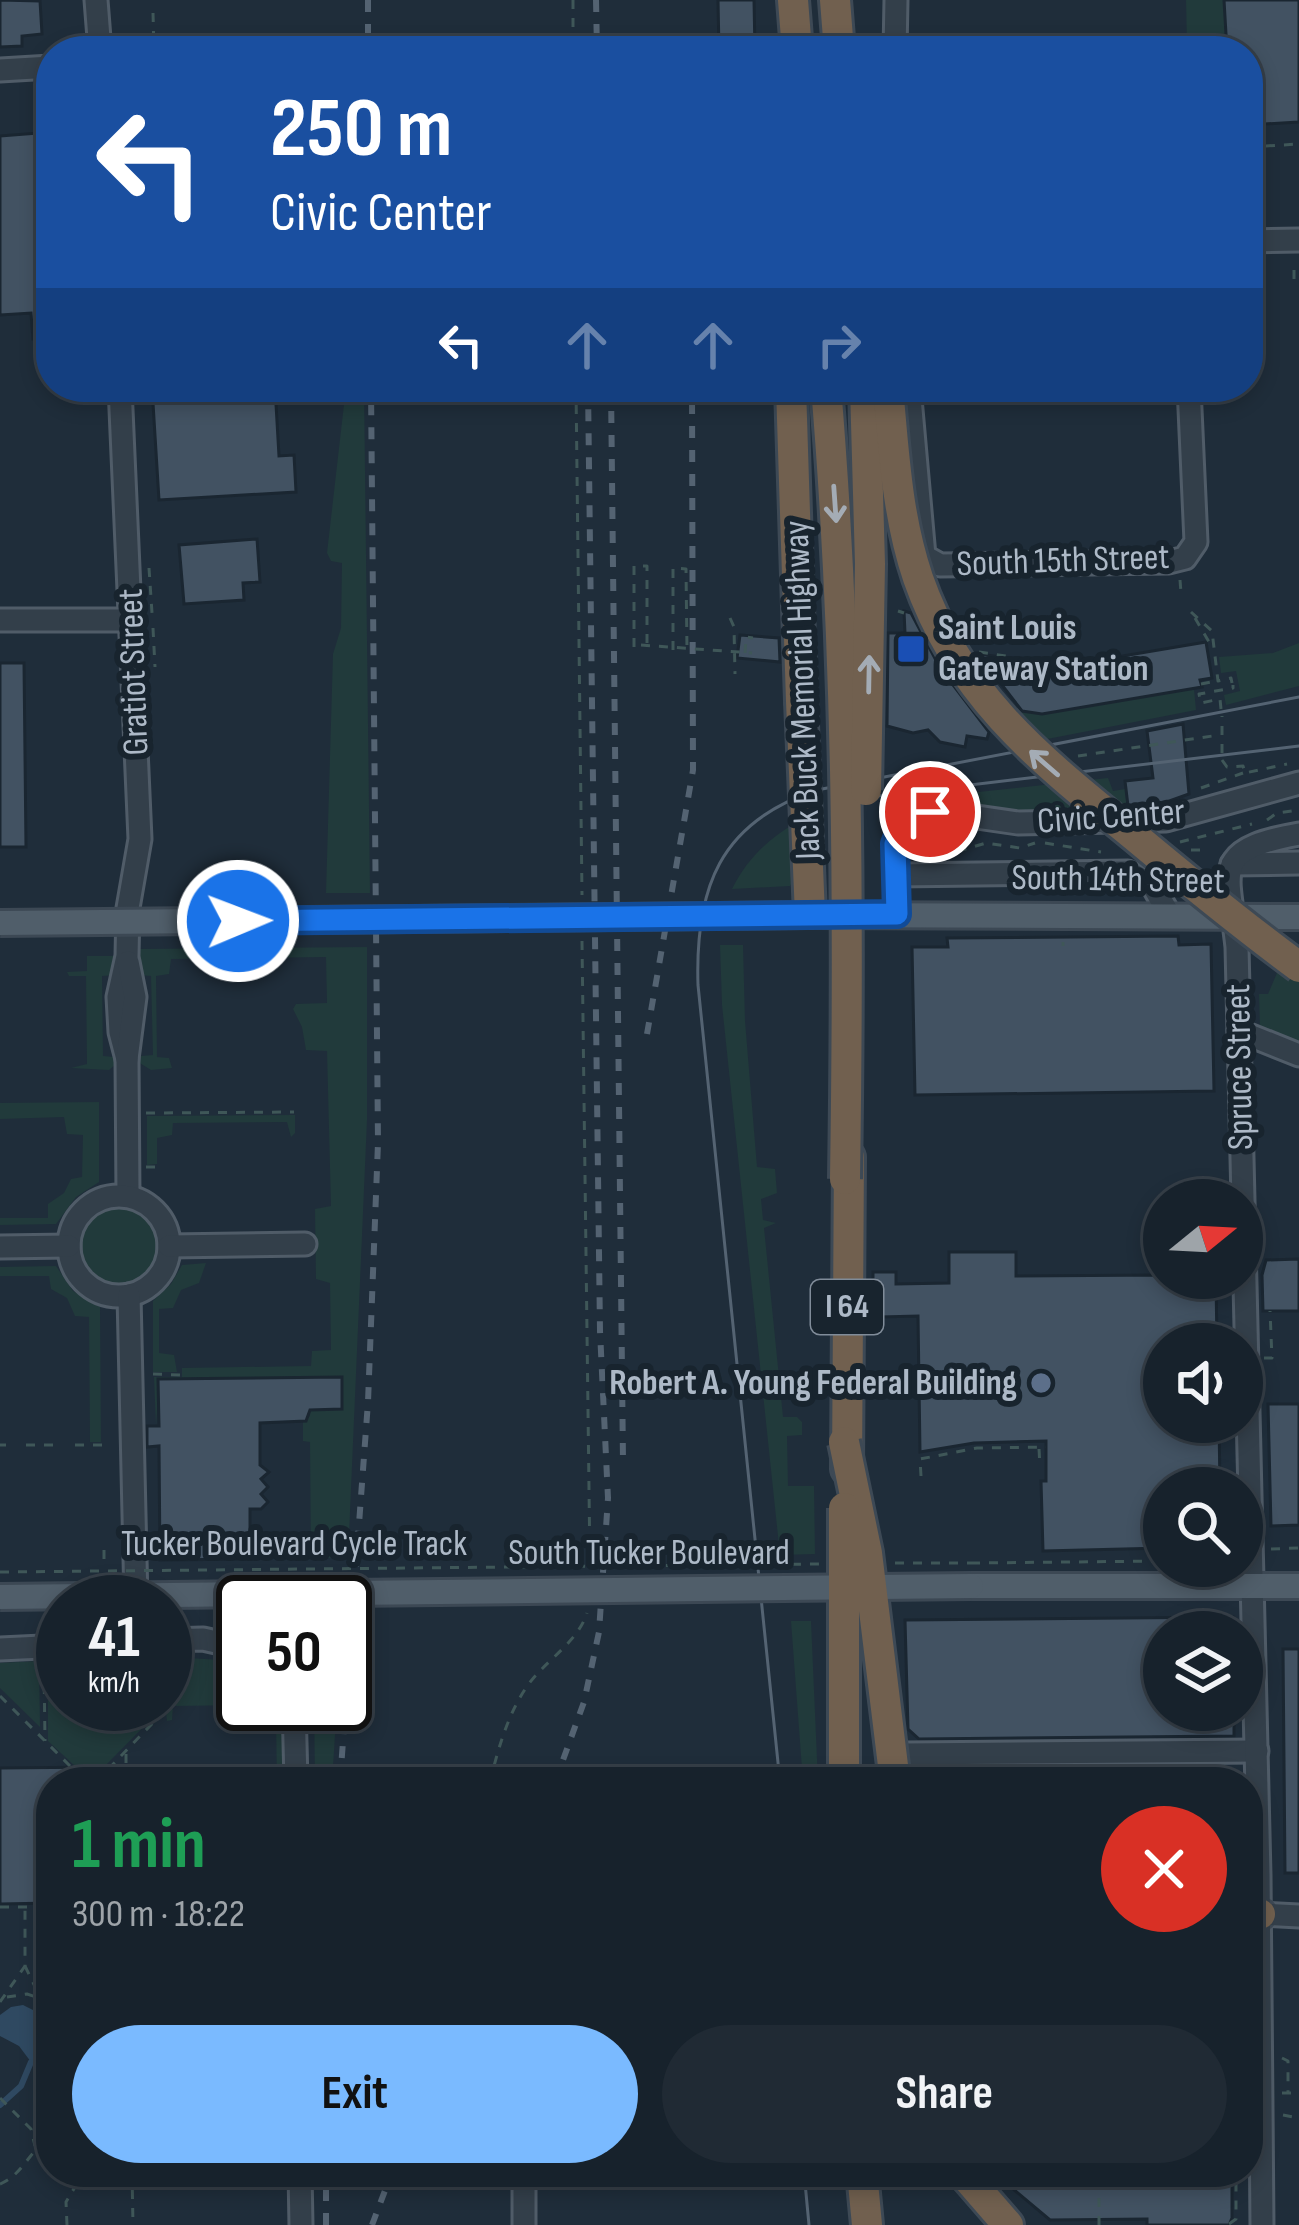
<!DOCTYPE html>
<html lang="en">
<head>
<meta charset="utf-8">
<style>
  :root { --surface:#17222c; --page:#202a34; --text:#f1f3f6; --muted:#9ea4a9; --line:#363f48; --accent:#7abaff }
  body { margin:0; font-family:"Sofia Sans Condensed",sans-serif; background:var(--page); color:var(--text); height:100vh; display:flex; flex-direction:column; font-size:45px; white-space:nowrap }
  * { box-sizing:border-box; margin:0 }
  p { font-size:39px; color:var(--muted) }
  .icon { flex:none; width:66px; height:66px; fill:none; stroke:currentColor; stroke-width:2; stroke-linecap:round; stroke-linejoin:round }
  .map { position:relative; flex:1; overflow:hidden }
  .drawer { position:absolute; left:36px; top:1767px; width:1227px; height:420px; display:flex; flex-direction:column; background:var(--surface); border-radius:48px; box-shadow:0 6px 18px #0003,0 0 0 3px var(--line) }
  .drawer>* { flex:none }
  .top-card { position:absolute; left:36px; top:36px; width:1227px; height:366px; border-radius:48px; box-shadow:0 6px 18px #0003,0 0 0 3px var(--line); background:#1a4fa0; color:#fff; overflow:hidden }
  .needle { width:78px; rotate:72deg }
  .buttons { position:absolute; left:1143px; top:1179px; display:grid; gap:24px }
  .buttons a { display:grid; place-items:center; width:120px; height:120px; border-radius:50%; background:var(--surface); box-shadow:0 6px 18px #0003,0 0 0 3px var(--line); font-size:60px }
  .speed { position:absolute; left:36px; top:1575px; display:flex; gap:24px; font-size:60px; font-weight:700; text-align:center }
  .speed>* { display:grid; place-content:center; width:156px; height:156px; border-radius:50%; background:var(--surface); box-shadow:0 6px 18px #0003,0 0 0 3px var(--line); line-height:1 }
  .speed small { font-size:30px; font-weight:400 }
  .speed .limit { border:6px solid #111; border-radius:18px; background:#fff; color:#111 }
  .pin { position:absolute; display:grid; place-items:center; width:102px; height:102px; color:#fff; margin:-51px; border:6px solid #fff; border-radius:50%; box-shadow:0 3px 12px #0007 }
  .me { position:absolute; width:132px; margin:-66px; rotate:89deg; stroke-linejoin:round; filter:drop-shadow(0 0 9px #0008) }
  .turn { display:flex; align-items:center; gap:42px; height:252px; padding:0 36px; font-size:54px }
  .turn .icon { width:156px; height:156px; stroke-width:2.5 }
  .turn b { display:block; font-size:84px; line-height:102px }
  .lanes { display:flex; align-items:center; height:114px; padding:0 36px; background:#0003; justify-content:center; gap:60px; direction:ltr }
  .lanes .off { opacity:.35 }
  .round { display:grid; place-items:center; flex:none; width:126px; height:126px; border-radius:63px; background:var(--page) }
  .headline { display:flex; align-items:center; justify-content:space-between; height:204px; padding:0 36px }
  h1 { font-size:72px; font-weight:700; line-height:90px; color:#1e9e55 }
  .button { display:flex; gap:24px; margin-top:auto; padding:24px 36px }
  .button a { flex:1; height:138px; border-radius:72px; background:var(--accent); color:#111; font-size:48px; font-weight:700; line-height:138px; text-align:center }
  .button a+a { background:var(--page); color:var(--text) }
  .map>svg:first-child { display:block }
  .green { fill:#213a3b }
  .water { fill:#2f4961 }
  .lines { fill:none; stroke-linecap:round; stroke-linejoin:round }
  .stream { stroke:#2f4961; stroke-width:6 }
  .building { fill:#425262; stroke:#1a2631; stroke-width:3 }
  .minor-casing { stroke:#505c68; stroke-width:27 }
  .major-casing { stroke:#3c4854; stroke-width:30 }
  .highway-casing { stroke:#3d4955; stroke-width:36 }
  .path { stroke:#3f5758; stroke-width:3; stroke-dasharray:9 9; stroke-linecap:butt }
  .minor { stroke:#333f4a; stroke-width:21 }
  .major { stroke:#505e6a; stroke-width:24 }
  .highway { stroke:#71604f; stroke-width:30 }
  .tram { stroke:#546372; stroke-width:3 }
  .rail { stroke:#546372; stroke-width:6; stroke-dasharray:12 12; stroke-linecap:butt }
  .major-bridge-casing { stroke:#3c4854; stroke-width:30; stroke-linecap:butt }
  .highway-bridge-casing { stroke:#3d4955; stroke-width:36; stroke-linecap:butt }
  .path-bridge { stroke:#3f5758; stroke-width:3; stroke-dasharray:9 9; stroke-linecap:butt }
  .major-bridge { stroke:#505e6a; stroke-width:24 }
  .highway-bridge { stroke:#71604f; stroke-width:30 }
  .oneway { stroke:#a4acb5 }
  .route-casing { stroke:#114b97; stroke-width:30 }
  .route { stroke:#1a73e8; stroke-width:21 }
  .transit-dot { fill:#1a4fb4; stroke:#18242e; stroke-width:4.5 }
  .service-dot { fill:#5c6f8a; stroke:#18242e; stroke-width:4.5 }
  .labels { text-anchor:middle; dominant-baseline:central; stroke-width:12; stroke-linejoin:round; paint-order:stroke }
  .shield { fill:#18242e; stroke:#808c99; stroke-width:3 }
  .shield-label { font-size:33px; font-weight:bold; fill:#adb9c7 }
  .street-label { font-size:36px; fill:#adb9c7; stroke:#18242e }
  .poi-label { font-size:36px; font-weight:bold; fill:#adb9c7; stroke:#18242e; text-anchor:start }
</style>
</head>
<body>
<div class="map">
<svg width="1299" height="2225" viewBox="0 0 1299 2225">
  <rect width="100%" height="100%" fill="#1f2d3a"/>
  <!-- green -->
  <g class="green">
    <polygon points="1186,0 1224,0 1227,51 1208,51 1207,43 1187,44"/>
    <polygon points="346,387 364,387 370,893 326,893 333,654 341,628 342,563 331,561 327,553"/>
    <polygon points="1299,643 1299,686 1226,705 1224,695 1240,691 1236,671 1221,673 1219,657 1273,653"/>
    <polygon points="1194,689 1196,710 1037,741 1005,707 1050,713"/>
    <polygon points="1108,778 1113,791 1125,789 1128,814 1019,815 933,799 900,807 884,839 886,802"/>
    <path d="M795 823V880L790 886 732 889C747 859 766 841 795 823Z"/>
    <polygon points="720,945 743,945 745,1021 757,1167 775,1169 777,1193 761,1199 763,1220 776,1223 764,1228 783,1417 797,1417 802,1422 802,1435 787,1436 788,1486 814,1486 815,1554 780,1555 722,1005"/>
    <polygon points="367,947 367,1120 348,1558 311,1558 310,1442 303,1441 303,1421 310,1416 310,1410 342,1409 342,1378 159,1379 156,1426 154,1377 182,1377 182,1368 311,1366 312,1351 331,1350 330,1283 316,1279 315,1209 331,1206 327,1051 306,1050 302,1027 293,1009 296,1004 327,1003 326,957 171,959 169,974 156,976 157,1057 169,1058 172,1068 151,1070 138,1062 141,1056 153,1055 151,976 139,975 137,949"/>
    <polygon points="87,956 117,956 115,975 102,976 103,1056 114,1057 117,1063 109,1070 71,1068 87,1064 86,976 69,976 67,972 87,971"/>
    <polygon points="1280,966 1299,982 1299,1044 1260,1028 1259,994 1268,994"/>
    <polygon points="99,1102 99,1182 76,1197 56,1224 0,1225 0,1218 48,1218 48,1204 64,1193 71,1179 82,1177 83,1135 67,1134 64,1117 0,1119 0,1103"/>
    <polygon points="295,1115 295,1133 291,1137 287,1122 173,1123 172,1135 157,1138 157,1164 147,1165 147,1116"/>
    <circle cx="119" cy="1246" r="41"/>
    <polygon points="206,1263 199,1283 181,1290 173,1308 159,1309 159,1353 174,1355 177,1372 153,1372 153,1301 171,1284 182,1265"/>
    <polygon points="56,1266 73,1291 100,1307 101,1442 90,1442 89,1317 75,1316 67,1298 51,1289 49,1276 0,1276 0,1267"/>
    <polygon points="791,1621 811,1621 818,1782 803,1782"/>
    <polygon points="165,1654 168,1702 104,1767 76,1767 48,1741 48,1661 63,1660 63,1704 165,1704"/>
    <polygon points="172,1657 221,1660 243,1678 243,1704 270,1704 276,1711 282,1710 285,1782 277,1782 276,1722 261,1721 261,1705 173,1706 172,1720 167,1721 166,1712 172,1705"/>
    <polygon points="39,1661 40,1727 0,1688 0,1663"/>
    <polygon points="314,1704 337,1704 332,1782 315,1782"/>
  </g>
  <!-- water -->
  <polygon class="water" points="23,2005 51,2019 51,2058 31,2062 19,2046 0,2036 0,2015 11,2007"/>
  <g class="lines">
    <!-- stream -->
    <polyline class="stream" points="0,2105 21,2086 31,2062"/>
  </g>
  <!-- building -->
  <g class="building">
    <polygon points="0,0 40,1 42,34 22,36 22,46 0,47"/>
    <polygon points="718,0 754,0 755,51 719,51"/>
    <polygon points="1224,0 1299,0 1299,122 1248,125 1248,51 1227,51"/>
    <polygon points="51,132 51,338 33,339 31,313 0,315 0,136"/>
    <polygon points="152,387 275,387 279,456 294,455 296,492 159,500"/>
    <polygon points="257,539 260,582 243,583 244,600 184,604 179,545"/>
    <polygon points="904,611 911,613 940,668 989,732 987,739 967,736 965,747 940,742 928,730 913,733 887,726 888,633 905,633"/>
    <polygon points="740,635 779,638 780,662 737,658"/>
    <polygon points="1206,642 1212,678 1200,680 1202,687 1042,714 1022,711 978,654 1001,657 1022,673"/>
    <polygon points="0,663 24,663 26,847 0,847"/>
    <polygon points="1183,724 1189,794 1161,804 1128,806 1125,781 1153,778 1147,731"/>
    <polygon points="1178,936 1179,945 1211,944 1214,1091 915,1095 912,947 948,947 947,938"/>
    <polygon points="949,1252 1016,1252 1016,1276 1164,1275 1164,1278 1186,1278 1186,1282 1216,1281 1217,1344 1164,1344 1164,1422 1219,1422 1220,1488 1164,1488 1164,1548 1043,1551 1041,1481 1046,1481 1046,1441 974,1443 920,1452 918,1316 880,1317 880,1303 873,1303 873,1272 896,1272 896,1284 949,1283"/>
    <polygon points="1299,1259 1299,1311 1263,1311 1262,1275 1266,1260"/>
    <polygon points="342,1377 342,1409 310,1410 306,1421 260,1423 260,1465 269,1472 261,1479 268,1487 261,1494 268,1502 261,1509 250,1509 250,1538 269,1538 269,1553 250,1553 251,1559 160,1560 159,1446 147,1447 147,1426 159,1426 158,1379"/>
    <polygon points="1268,1404 1299,1404 1299,1525 1271,1526"/>
    <polygon points="1233,1617 1233,1632 1164,1632 1164,1710 1234,1710 1234,1736 919,1739 908,1729 905,1620"/>
    <polygon points="1283,1649 1299,1649 1299,1873 1285,1873"/>
    <polygon points="104,1767 89,1782 51,1782 51,1903 0,1904 0,1768"/>
    <polygon points="993,2172 1232,2172 1232,2218 1229,2225 1147,2225 1147,2219 1050,2220"/>
  </g>
  <g class="lines">
    <defs>
      <g id="minor">
        <polyline points="96,0 100,51"/>
        <polyline points="895,51 896,0"/>
        <polyline points="0,70 51,67"/>
        <polyline points="1248,241 1299,240"/>
        <polyline points="120,387 140,839 128,908 127,956 118,997 120,1032 127,1059"/>
        <polyline points="909,387 924,556 940,565 1169,562 1185,558 1196,542 1189,387"/>
        <polyline points="0,620 133,620"/>
        <polyline points="1232,864 1299,863"/>
        <polyline points="896,875 1128,872 1153,886 1170,916"/>
        <polyline points="897,914 895,844 905,824 920,814 942,812 1018,823 1166,820 1299,783"/>
        <polyline points="1239,1031 1299,1055"/>
        <polyline points="128,1196 127,1059 135,997 128,962"/>
        <circle cx="119" cy="1246" r="50"/>
        <polyline points="169,1246 305,1244"/>
        <polyline points="0,1247 69,1246"/>
        <polyline points="129,1295 136,1602"/>
        <polyline points="165,1640 203,1639 243,1648"/>
        <polyline points="0,1649 63,1646"/>
        <polyline points="294,1704 296,1782"/>
        <polyline points="906,1754 1257,1751"/>
        <polyline points="1249,1921 1260,1914 1299,1916"/>
        <polyline points="300,2172 301,2225"/>
        <polyline points="524,2172 524,2225"/>
        <path d="M1262 2225 1259 1875 1237 947C1229 871 1208 850 1299 834"/>
      </g>
      <g id="major">
        <polyline points="810,915 1299,917"/>
        <polyline points="971,1586 1299,1586"/>
      </g>
      <g id="highway">
        <polyline points="793,0 797,51"/>
        <polyline points="835,0 839,51"/>
        <polyline points="791,387 801,701"/>
        <polyline points="847,1469 849,1157"/>
        <polyline points="1248,1909 1260,1914"/>
        <polyline points="862,2172 867,2225"/>
        <polyline points="962,2172 1008,2225"/>
      </g>
    </defs>
    <!-- minor casing -->
    <use href="#minor" class="minor-casing"/>
    <!-- major casing -->
    <use href="#major" class="major-casing"/>
    <!-- highway casing -->
    <use href="#highway" class="highway-casing"/>
    <!-- path -->
    <g class="path">
      <polyline points="573,0 573,51"/>
      <polyline points="153,13 154,51"/>
      <polyline points="1205,45 1205,51"/>
      <polyline points="1248,147 1299,144"/>
      <polyline points="1294,270 1294,281 1299,281"/>
      <polyline points="576,387 582,895"/>
      <polyline points="149,568 152,613"/>
      <polyline points="1180,580 1181,593"/>
      <polyline points="898,611 904,613"/>
      <polyline points="1191,612 1212,631 1218,681 1231,678 1232,683"/>
      <polyline points="730,618 734,627 735,674"/>
      <polyline points="1195,618 1209,642"/>
      <polyline points="153,628 155,667"/>
      <polyline points="634,647 634,566 647,566 647,648"/>
      <polyline points="673,650 673,568 686,569 687,651"/>
      <polyline points="979,652 1006,656 1037,679"/>
      <polyline points="745,653 746,637 753,638"/>
      <polyline points="1201,684 1216,681"/>
      <polyline points="1221,709 1220,699 1201,703 1199,694 1233,688 1233,685"/>
      <polyline points="1222,753 1222,716"/>
      <polyline points="1078,756 1219,735"/>
      <polyline points="1222,760 1227,767 1243,766 1245,773 1287,764"/>
      <polyline points="1201,788 1243,773"/>
      <polyline points="1267,820 1277,813 1299,810"/>
      <polyline points="1180,842 1252,824"/>
      <polyline points="1045,843 1101,852"/>
      <polyline points="1191,850 1209,850"/>
      <polyline points="922,851 952,853 986,843 1020,848 1035,843"/>
      <polyline points="582,941 590,1567"/>
      <polyline points="1063,942 1063,946"/>
      <polyline points="146,1113 294,1112"/>
      <polyline points="146,1167 158,1167"/>
      <polyline points="1186,1278 1188,1278"/>
      <polyline points="1264,1358 1272,1358 1270,1311"/>
      <polyline points="153,1374 180,1375 180,1367"/>
      <polyline points="0,1445 6,1445"/>
      <polyline points="26,1445 55,1445"/>
      <polyline points="75,1445 110,1445"/>
      <polyline points="1039,1449 1040,1466"/>
      <polyline points="921,1476 920,1459 977,1448 1046,1447"/>
      <polyline points="1271,1549 1299,1548"/>
      <polyline points="104,1550 104,1560"/>
      <polyline points="971,1563 1164,1561"/>
      <polyline points="44,1667 45,1741"/>
      <polyline points="0,1696 71,1767"/>
      <polyline points="126,1754 126,1782"/>
      <polyline points="96,1782 170,1705 169,1658"/>
      <path d="M490 1782C498 1749 508 1713 528 1685 545 1661 578 1642 587 1613"/>
      <polyline points="0,1907 51,1907"/>
      <polyline points="25,1966 39,1995"/>
      <polyline points="7,1997 27,1994 51,2002"/>
      <polyline points="0,2002 25,1966 25,1907"/>
      <polyline points="1282,2058 1288,2061 1288,2093"/>
      <polyline points="1282,2093 1291,2093"/>
      <polyline points="0,2098 31,2129 35,2146"/>
      <polyline points="1283,2115 1299,2118"/>
      <polyline points="33,2129 51,2134"/>
      <polyline points="132,2172 133,2225"/>
      <path d="M0 2184C23 2175 29 2150 51 2137"/>
      <polyline points="1229,2224 1236,2219 1236,2172"/>
      <polyline points="67,2225 66,2202 84,2172"/>
      <polyline points="1099,2225 1099,2172"/>
    </g>
    <!-- minor -->
    <use href="#minor" class="minor"/>
    <!-- major -->
    <use href="#major" class="major"/>
    <!-- highway -->
    <use href="#highway" class="highway"/>
    <!-- tram -->
    <g class="tram">
      <polyline points="861,798 1299,746"/>
      <path d="M780 1782 698 985C695 889 719 822 817 790L1299 697"/>
      <polyline points="804,2172 809,2225"/>
    </g>
    <!-- rail -->
    <g class="rail">
      <polyline points="368,0 368,51"/>
      <polyline points="596,0 597,51"/>
      <polyline points="611,387 623,1461"/>
      <polyline points="647,1034 693,770 692,387"/>
      <polyline points="340,1782 368,1402 378,1143 371,387"/>
      <polyline points="555,1782 584,1702 599,1632 608,1498 600,1331 588,387"/>
      <polyline points="326,2225 326,2172"/>
      <polyline points="372,2225 392,2172"/>
    </g>
    <defs>
      <g id="major-bridge">
        <polyline points="0,923 810,915"/>
        <polyline points="0,1597 971,1586"/>
      </g>
      <g id="highway-bridge">
        <path d="M826 387C848 651 849 914 845 1179"/>
        <polyline points="865,387 870,564 866,790"/>
        <path d="M888 387C894 452 897 516 918 578 959 696 1040 759 1133 835 1187 880 1242 925 1299 967"/>
        <polyline points="801,701 810,915"/>
        <polyline points="844,1442 867,1553 895,1782"/>
        <polyline points="844,1508 844,1782"/>
      </g>
    </defs>
    <!-- major-bridge casing -->
    <use href="#major-bridge" class="major-bridge-casing"/>
    <!-- highway-bridge casing -->
    <use href="#highway-bridge" class="highway-bridge-casing"/>
    <!-- path-bridge -->
    <g class="path-bridge">
      <polyline points="641,645 752,653"/>
      <polyline points="895,1563 971,1563"/>
      <polyline points="0,1572 819,1564"/>
    </g>
    <!-- major-bridge -->
    <use href="#major-bridge" class="major-bridge"/>
    <!-- highway-bridge -->
    <use href="#highway-bridge" class="highway-bridge"/>
  </g>
  <!-- one-way arrows -->
  <defs><path id="oneway-shaft" d="M-6 0H5M1.5-3L5.5 0L1.5 3" fill="none" stroke-width="1.6" stroke-linecap="round" stroke-linejoin="round" transform="scale(3)"/></defs>
  <g class="oneway">
    <use href="#oneway-shaft" transform="translate(835 504) rotate(86)"/>
    <use href="#oneway-shaft" transform="translate(869 674) rotate(-89)"/>
    <use href="#oneway-shaft" transform="translate(1044 763) rotate(-139)"/>
  </g>
  <g class="lines">
    <defs>
      <path id="route" d="M238 921 897 914 895 844C901 825 911 817 930 812"/>
    </defs>
    <!-- route casing -->
    <use href="#route" class="route-casing"/>
    <!-- route -->
    <use href="#route" class="route"/>
  </g>
  <!-- markers -->
  <rect class="transit-dot" x="896" y="634" width="30" height="30" rx="6"/>
  <circle class="service-dot" cx="1041" cy="1383" r="12"/>
  <g class="labels">
    <!-- shield labels -->
    <rect class="shield" x="811" y="1280" width="72" height="54" rx="9"/>
    <g class="shield-label">
      <text x="847" y="1307">I 64</text>
    </g>
    <!-- street labels -->
    <g class="street-label">
      <text transform="translate(1063 561) rotate(-2)">South 15th Street</text>
      <text transform="translate(134 672) rotate(-92)">Gratiot Street</text>
      <text transform="translate(803 690) rotate(-92)">Jack Buck Memorial Highway</text>
      <text transform="translate(1111 817) rotate(-4)">Civic Center</text>
      <text transform="translate(1118 880) rotate(1)">South 14th Street</text>
      <text transform="translate(1240 1067) rotate(-91)">Spruce Street</text>
      <text x="294" y="1544">Tucker Boulevard Cycle Track</text>
      <text x="649" y="1553">South Tucker Boulevard</text>
    </g>
    <!-- poi labels -->
    <g class="poi-label">
      <text x="938" y="628">Saint Louis<tspan x="938" dy="41">Gateway Station</tspan></text>
      <text x="1017" y="1383" text-anchor="end">Robert A. Young Federal Building</text>
    </g>
  </g>
</svg>
<div class="buttons">
<a><svg class="needle" viewBox="-14 -14 28 28"><path d="M0-13l5 13h-10z" fill="#e53935"/><path d="M0 13l5-13h-10z" fill="#9ea4a9"/></svg></a>
<a><svg class="icon" aria-label="sound" viewBox="0 0 24 24"><path d="M4 9h4l5-4v14l-5-4H4zM17 9q2 3 0 6"/></svg></a>
<a><svg class="icon" aria-label="search" viewBox="0 0 24 24"><circle cx="10" cy="10" r="6"/><path d="M15 15l6 6"/></svg></a>
<a><svg class="icon" aria-label="layers" viewBox="0 0 24 24"><path d="M12 4l9 5-9 5-9-5zM3 14l9 5 9-5"/></svg></a>
</div>
<div class="speed"><div>41<small>km/h</small></div><div class="limit">50</div></div>
<div class="pin" style="left:930px;top:812px;background:#d93025"><svg class="icon" aria-label="arrive" viewBox="0 0 24 24"><path d="M6 21V4h12l-3 4 3 4H6"/></svg></div>
<svg class="me" style="left:238px;top:921px" viewBox="-20 -20 40 40"><circle r="17" fill="#1a73e8" stroke="#fff" stroke-width="3"/><path d="M0-11L8 9 0 5-8 9z" fill="#fff"/></svg>
<div class="top-card">
<div class="turn"><svg class="icon" aria-label="left" viewBox="0 0 24 24"><path d="M17 20v-9H6M10 6l-5 5 5 5"/></svg><div><b>250 m</b>Civic Center</div></div>
<div class="lanes"><svg class="icon" aria-label="left" viewBox="0 0 24 24"><path d="M17 20v-9H6M10 6l-5 5 5 5"/></svg><svg class="icon off" aria-label="ahead" viewBox="0 0 24 24"><path d="M12 20V5M6 11l6-6 6 6"/></svg><svg class="icon off" aria-label="ahead" viewBox="0 0 24 24"><path d="M12 20V5M6 11l6-6 6 6"/></svg><svg class="icon off" aria-label="right" viewBox="0 0 24 24"><path d="M7 20v-9h11M14 6l5 5-5 5"/></svg></div>
</div>
<section class="drawer">
<div class="headline"><div><h1>1 min</h1><p>300 m · 18:22</p></div><a class="round" style="background:#d93025;color:#fff"><svg class="icon" aria-label="close" viewBox="0 0 24 24"><path d="M6 6l12 12M18 6L6 18"/></svg></a></div>
<div class="button"><a>Exit</a><a>Share</a></div>
</section>
</div>
</body>
</html>
